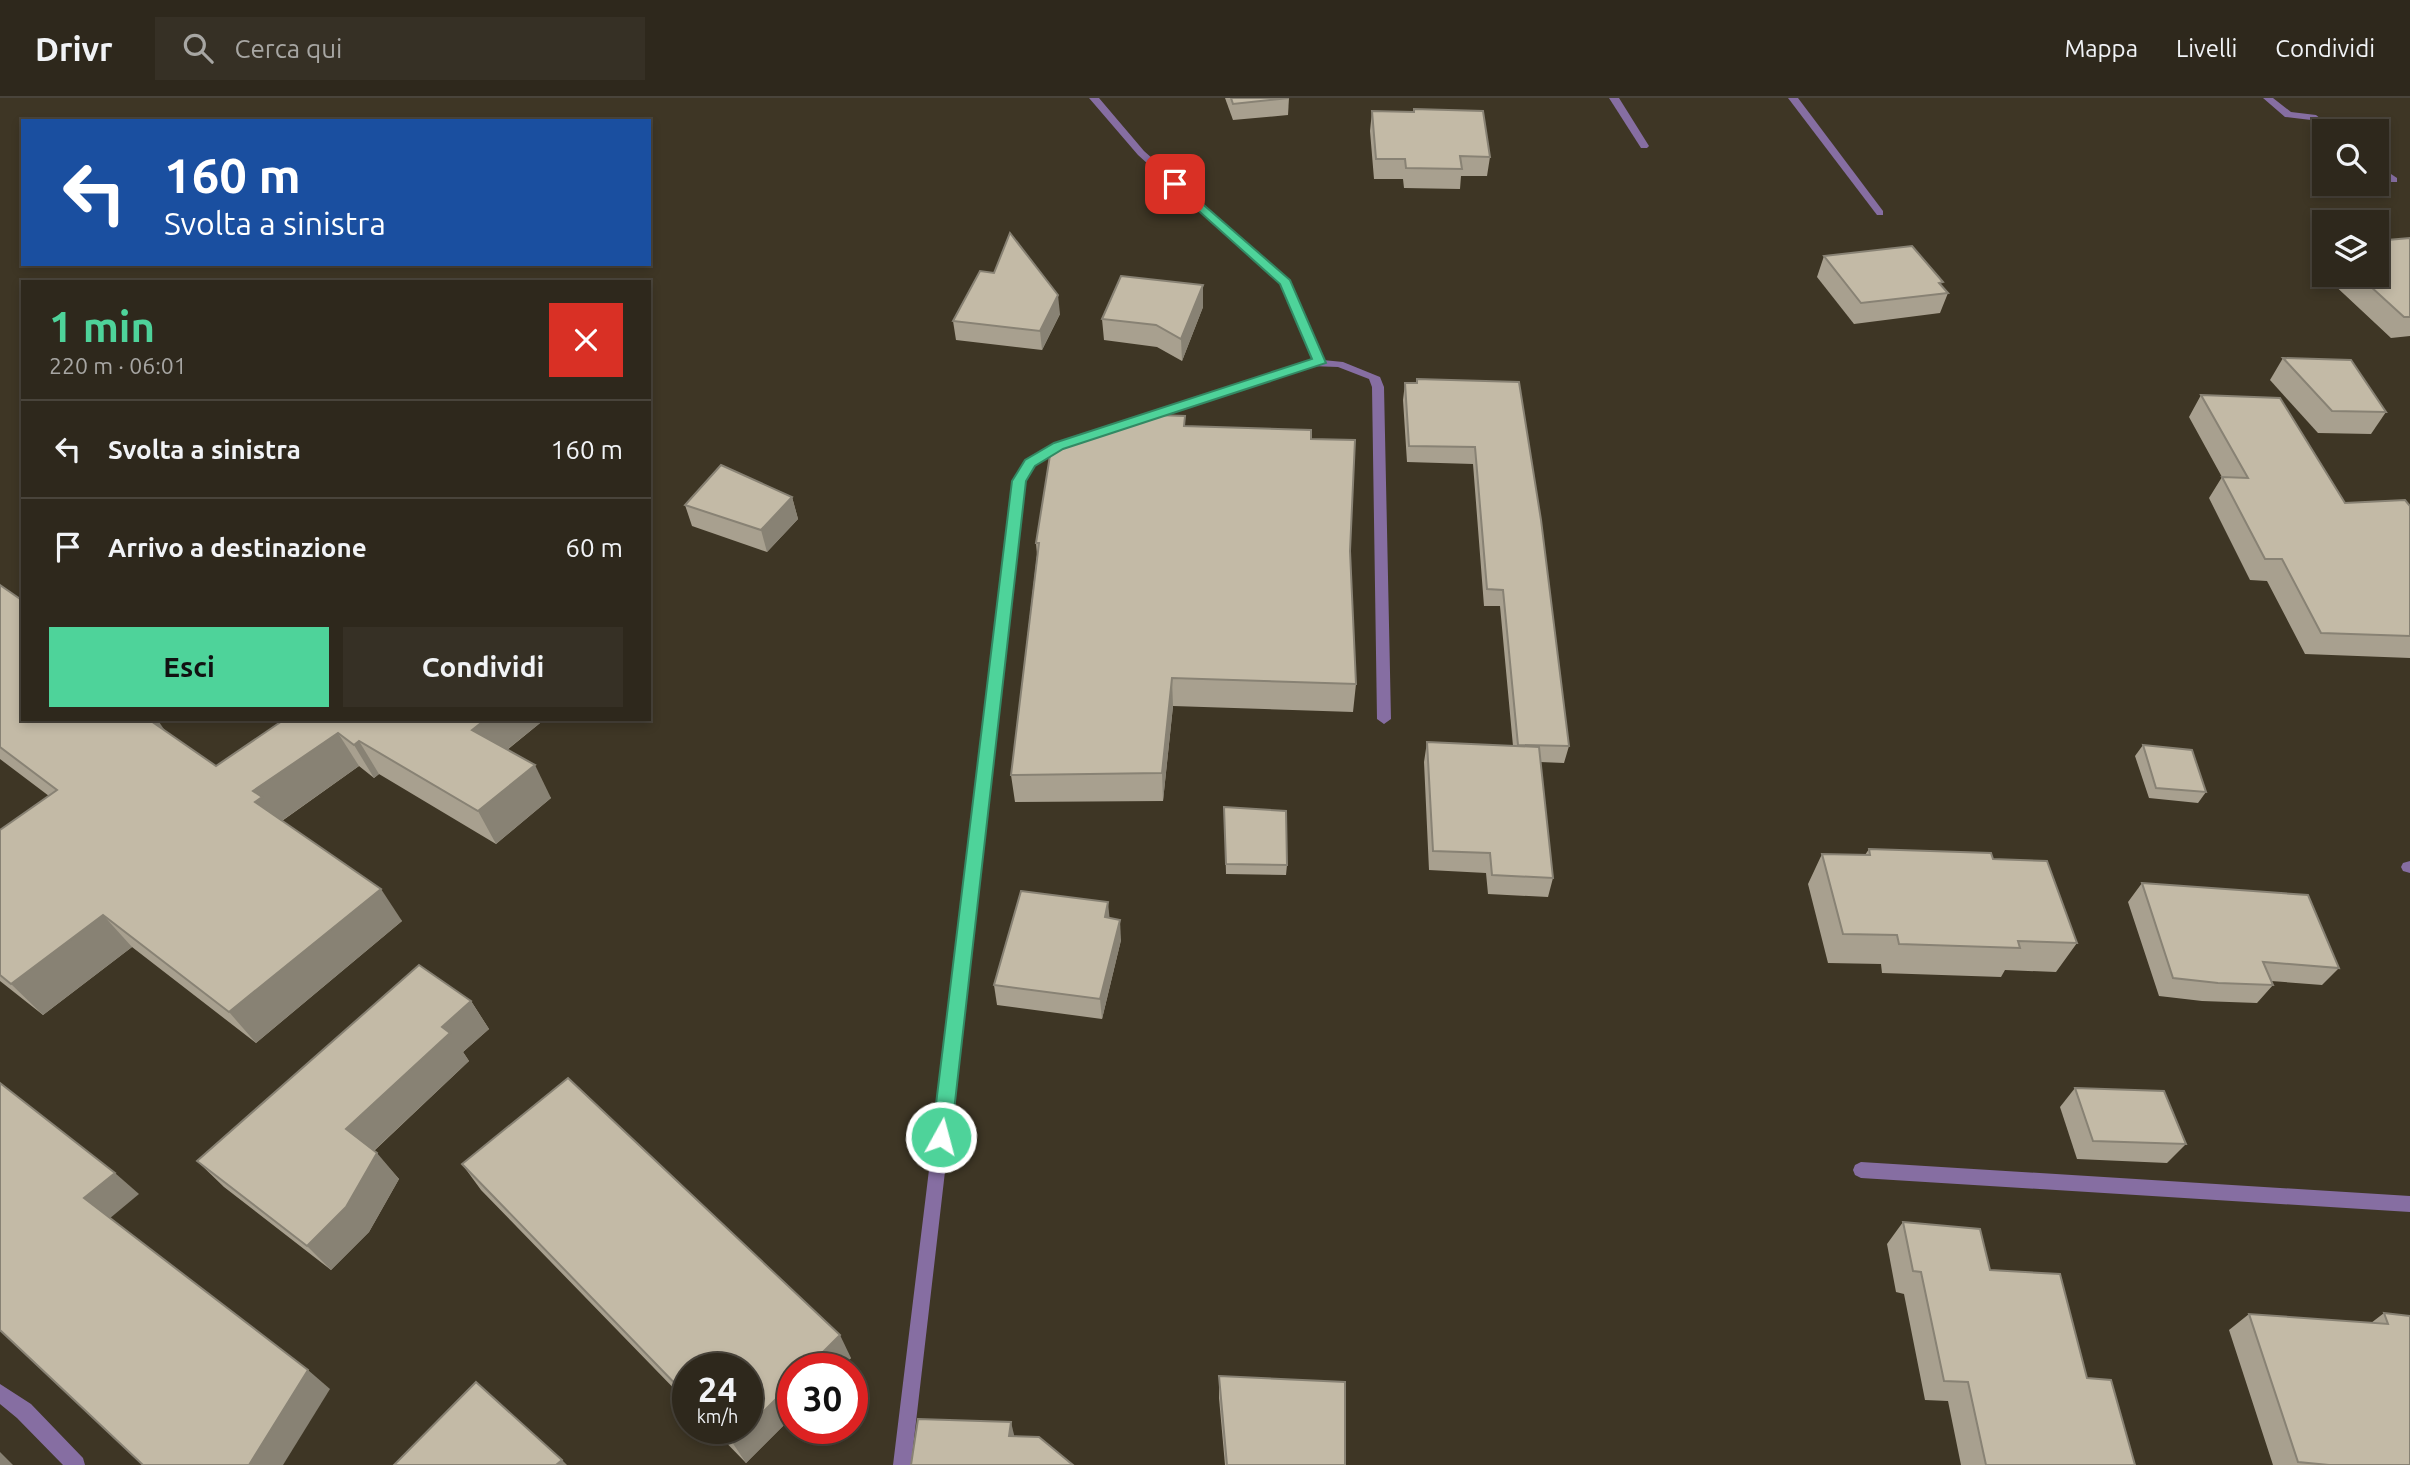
<!DOCTYPE html>
<html lang="it">
<head>
<meta charset="utf-8">
<style>
  :root { --surface:#2e281c; --page:#363025; --text:#f1f3f6; --muted:#a7a6a3; --line:#49443b; --accent:#4ed39a }
  body { margin:0; font-family:Ubuntu,sans-serif; background:var(--page); color:var(--text); height:100vh; display:flex; flex-direction:column; font-size:26px; white-space:nowrap }
  * { box-sizing:border-box; margin:0 }
  p { font-size:23px; color:var(--muted) }
  .icon { flex:none; width:38px; height:38px; fill:none; stroke:currentColor; stroke-width:2; stroke-linecap:round; stroke-linejoin:round }
  .map { position:relative; flex:1; overflow:hidden }
  .details { position:absolute; left:21px; top:182px; width:630px; height:441px; display:flex; flex-direction:column; background:var(--surface); border-radius:0px; box-shadow:0 4px 10px #0003,0 0 0 2px var(--line) }
  .details>* { flex:none }
  .top-card { position:absolute; left:21px; top:21px; width:630px; height:147px; border-radius:0px; box-shadow:0 4px 10px #0003,0 0 0 2px var(--line); background:#1a4fa0; color:#fff; overflow:hidden }
  .controls { position:absolute; left:2312px; top:21px; display:grid; gap:14px }
  .controls a { display:grid; place-items:center; width:77px; height:77px; border-radius:0px; background:var(--surface); box-shadow:0 4px 10px #0003,0 0 0 2px var(--line); font-size:35px }
  .speed { position:absolute; left:672px; top:1255px; display:flex; gap:14px; font-size:35px; font-weight:700; text-align:center }
  .speed>* { display:grid; place-content:center; width:91px; height:91px; border-radius:50%; background:var(--surface); box-shadow:0 4px 10px #0003,0 0 0 2px var(--line); line-height:1 }
  .speed small { font-size:18px; font-weight:400 }
  .speed .limit { border:10px solid #d22; background:#fff; color:#111 }
  .pin { position:absolute; display:grid; place-items:center; width:60px; height:60px; color:#fff; margin:-30px; border-radius:14px; box-shadow:0 4px 10px #0006 }
  .me { position:absolute; width:77px; margin:-38px; rotate:7deg; stroke-linejoin:round; filter:drop-shadow(0 0 5px #0008) }
  .turn { display:flex; align-items:center; gap:24px; height:147px; padding:0 28px; font-size:32px }
  .turn .icon { width:91px; height:91px; stroke-width:2.5 }
  .turn b { display:block; font-size:49px; line-height:60px }
  .round { display:grid; place-items:center; flex:none; width:74px; height:74px; border-radius:0px; background:var(--page) }
  .head { display:flex; align-items:center; justify-content:space-between; height:119px; padding:0 28px }
  h1 { font-size:42px; font-weight:600; line-height:52px; color:var(--accent) }
  .primary-button { display:flex; gap:14px; margin-top:auto; padding:14px 28px }
  .primary-button a { flex:1; height:80px; border-radius:0px; background:var(--accent); color:#111; font-size:28px; font-weight:600; line-height:80px; text-align:center }
  .primary-button a+a { background:var(--page); color:var(--text) }
  ul { padding:0; list-style:none }
  li { display:flex; align-items:center; gap:21px; height:98px; padding:0 28px; border-top:2px solid var(--line) }
  li div { flex:1 }
  li b { display:block; font-size:26px }
  li em { font-style:normal }
  header { display:flex; align-items:center; gap:42px; box-sizing:border-box; height:98px; padding:0 35px; background:var(--surface); border-bottom:2px solid var(--line) }
  header strong { font-size:33px }
  nav { display:flex; gap:38px; margin-inline-start:auto; font-size:24px }
  .search { width:490px; height:63px; background:var(--page); display:flex; align-items:center; gap:18px; box-sizing:border-box; padding:0 24px; border-radius:0px; color:var(--muted); font-size:26px }
  .map>svg:first-child { display:block }
  .lines { fill:none; stroke-linecap:round; stroke-linejoin:round }
  .minor { fill:#866ea2; fill-rule:evenodd }
  .wall { fill:#a8a08f }
  .shaded-wall { fill:#888274 }
  .building { fill:#c3baa6; stroke:#888274; stroke-width:2 }
  .route { fill:#4ed39a; stroke:#338964; stroke-width:2 }
</style>
</head>
<body>
<header>
<strong>Drivr</strong>
<div class="search"><svg class="icon" aria-label="search" viewBox="0 0 24 24"><circle cx="10" cy="10" r="6"/><path d="M15 15l6 6"/></svg>Cerca qui</div>
<nav><a>Mappa</a><a>Livelli</a><a>Condividi</a></nav>
</header>
<div class="map">
<svg width="2410" height="1367" viewBox="0 0 2410 1367">
  <rect width="100%" height="100%" fill="#3e3625"/>
  <g class="lines">
    <!-- minor -->
    <g class="minor">
      <polygon points="1089,0 1099,0 1144,53 1290,183 1323,262 1343,264 1380,279 1384,289 1391,621 1384,626 1377,621 1372,289 1369,281 1338,269 1310,268 1063,351 1034,368 1025,383 911,1367 893,1367 1013,383 1026,362 1055,345 1312,262 1281,186 1138,57"/>
      <polygon points="1609,0 1619,0 1649,48 1647,50 1641,50"/>
      <polygon points="1788,0 1798,0 1883,113 1883,117 1877,117"/>
      <polygon points="2263,0 2273,0 2291,14 2316,17 2336,33 2326,33 2311,22 2285,19"/>
      <polygon points="2376,66 2397,80 2397,84 2391,84 2376,74"/>
      <polygon points="2410,763 2410,775 2403,773 2401,769 2403,765"/>
      <polygon points="1861,1064 2410,1098 2410,1114 1861,1080 1855,1077 1853,1072 1855,1067"/>
      <polygon points="0,1286 31,1306 83,1360 85,1367 63,1367 17,1320 0,1306"/>
    </g>
  </g>
  <!-- wall -->
  <g class="wall">
    <polygon points="1225,0 1289,0 1288,17 1233,22"/>
    <polygon points="1372,13 1490,59 1487,78 1461,78 1460,91 1404,90 1403,81 1374,81 1370,33"/>
    <polygon points="2410,140 2410,238 2391,240 2314,168 2324,152 2324,177 2376,177"/>
    <polygon points="1824,158 1942,188 1948,195 1940,215 1854,226 1817,179"/>
    <polygon points="1203,187 1203,209 1182,263 1157,249 1104,242 1102,221"/>
    <polygon points="1060,216 1042,252 956,242 953,223"/>
    <polygon points="2283,260 2386,314 2371,336 2318,335 2270,282"/>
    <polygon points="1519,284 1569,648 1564,665 1540,664 1553,780 1548,799 1488,796 1486,775 1429,772 1424,664 1427,644 1513,648 1500,508 1484,508 1473,366 1407,364 1403,302 1405,285"/>
    <polygon points="2201,297 2345,405 2410,408 2410,560 2305,556 2267,483 2250,482 2209,400 2222,379 2189,319"/>
    <polygon points="1185,318 1185,328 1311,341 1356,586 1353,614 1173,608 1163,703 1015,704 1011,677 1037,457 1036,445"/>
    <polygon points="792,399 798,421 767,454 692,428 685,407"/>
    <polygon points="0,487 23,621 166,634 216,668 285,621 545,621 507,652 551,700 496,746 379,676 374,680 359,668 282,723 402,823 256,945 132,849 43,917 0,883 0,732 49,698 0,661"/>
    <polygon points="2143,647 2206,694 2198,705 2149,700 2135,658"/>
    <polygon points="1224,709 1287,767 1286,777 1226,776"/>
    <polygon points="1869,751 1993,761 2077,845 2056,874 2005,872 2001,879 1882,875 1881,866 1828,865 1808,786 1822,756 1865,757"/>
    <polygon points="2142,785 2339,870 2322,887 2271,883 2273,887 2257,905 2202,903 2159,898 2128,804"/>
    <polygon points="1110,820 1121,842 1102,921 997,907 994,887"/>
    <polygon points="471,903 489,931 463,954 469,963 374,1053 399,1081 369,1134 331,1172 224,1089 197,1063"/>
    <polygon points="2075,990 2186,1046 2167,1065 2077,1061 2060,1009"/>
    <polygon points="462,1066 851,1260 840,1270 793,1270 793,1318 746,1365 712,1330 747,1330 688,1270 688,1305 481,1092"/>
    <polygon points="1903,1124 1990,1172 2087,1280 2135,1367 1961,1367 1948,1303 1925,1302 1904,1196 1896,1194 1887,1146"/>
    <polygon points="2384,1215 2410,1218 2410,1367 2273,1367 2229,1232 2249,1216 2371,1225"/>
    <polygon points="1219,1278 1345,1367 1225,1367 1219,1300"/>
  </g>
  <!-- shaded-wall -->
  <g class="shaded-wall">
    <polygon points="1203,187 1203,209 1182,263 1181,241"/>
    <polygon points="1058,197 1060,216 1042,252 1040,233"/>
    <polygon points="792,399 798,421 767,454 761,432"/>
    <polygon points="1172,580 1173,608 1163,703 1162,675"/>
    <polygon points="140,621 157,621 168,637"/>
    <polygon points="486,621 545,621 489,666 472,632"/>
    <polygon points="338,635 359,668 280,724 255,704 253,693"/>
    <polygon points="359,643 379,676 374,680 354,647"/>
    <polygon points="535,667 551,700 496,746 478,713"/>
    <polygon points="381,791 402,823 256,945 229,914"/>
    <polygon points="1108,804 1110,825 1105,819"/>
    <polygon points="103,817 132,849 43,917 11,886"/>
    <polygon points="1120,822 1121,842 1102,921 1100,901"/>
    <polygon points="471,903 489,931 463,954 469,963 368,1058 346,1031 442,929"/>
    <polygon points="377,1055 399,1081 369,1134 331,1172 307,1148"/>
    <polygon points="115,1075 139,1096 109,1121 84,1100"/>
    <polygon points="840,1237 851,1260 840,1270 807,1270"/>
    <polygon points="308,1272 330,1291 283,1367 249,1367"/>
    <polygon points="793,1284 793,1318 746,1365 732,1344"/>
    <polygon points="1011,1324 1016,1345 1009,1338"/>
    <polygon points="0,1354 13,1367 0,1367"/>
    <polygon points="562,1362 567,1367 556,1367"/>
  </g>
  <!-- building -->
  <g class="building">
    <polygon points="1231,0 1289,0 1233,6"/>
    <polygon points="1414,11 1483,13 1490,59 1460,58 1462,71 1406,70 1405,61 1376,61 1372,13 1414,14"/>
    <polygon points="1010,135 1058,197 1040,233 953,223 980,173 994,175"/>
    <polygon points="2410,140 2410,219 2404,219 2358,177 2376,177 2376,143"/>
    <polygon points="1912,148 1943,184 1939,185 1948,195 1861,205 1824,158"/>
    <polygon points="1121,178 1203,187 1181,241 1156,227 1102,221"/>
    <polygon points="2283,260 2351,262 2386,314 2332,313"/>
    <polygon points="1417,281 1519,284 1541,422 1569,648 1518,647 1503,492 1487,491 1475,349 1409,348 1405,285 1417,285"/>
    <polygon points="2201,297 2280,300 2345,405 2405,402 2410,408 2410,538 2321,535 2282,461 2265,461 2222,379 2248,380"/>
    <polygon points="1156,317 1185,318 1184,328 1311,332 1311,341 1355,342 1350,453 1356,586 1172,580 1162,675 1011,677 1039,445 1036,445 1051,351"/>
    <polygon points="721,367 792,399 761,432 685,407"/>
    <polygon points="0,487 23,503 23,621 148,621 216,668 285,621 486,621 472,632 535,667 478,713 359,643 354,647 338,635 253,693 262,699 255,704 381,791 229,914 103,817 11,886 0,877 0,732 57,692 0,649"/>
    <polygon points="1427,644 1539,649 1553,780 1492,777 1490,755 1433,753"/>
    <polygon points="2143,647 2192,652 2206,694 2156,690"/>
    <polygon points="1224,709 1286,713 1287,767 1226,766"/>
    <polygon points="1869,751 1991,755 1993,761 2047,763 2077,845 2018,843 2020,850 1899,846 1897,837 1843,836 1822,756 1870,757"/>
    <polygon points="2142,785 2308,797 2339,870 2263,864 2273,887 2218,885 2173,880"/>
    <polygon points="1021,793 1108,804 1105,819 1120,822 1100,901 994,887"/>
    <polygon points="419,867 471,903 442,929 450,935 346,1031 377,1055 346,1109 307,1148 197,1063"/>
    <polygon points="568,980 840,1237 807,1270 793,1270 793,1284 747,1330 747,1270 688,1270 688,1299 462,1066"/>
    <polygon points="0,985 115,1075 84,1100 308,1272 249,1367 143,1367 0,1232"/>
    <polygon points="2075,990 2164,993 2186,1046 2093,1043"/>
    <polygon points="1903,1124 1980,1131 1990,1172 2060,1176 2087,1280 2111,1282 2135,1367 1986,1367 1968,1284 1944,1283 1921,1174 1913,1173"/>
    <polygon points="2384,1215 2410,1218 2410,1367 2329,1367 2298,1364 2249,1216 2388,1226"/>
    <polygon points="1219,1278 1345,1284 1345,1367 1227,1367"/>
    <polygon points="476,1284 562,1362 556,1367 394,1367"/>
    <polygon points="918,1321 1011,1324 1009,1338 1039,1339 1073,1367 911,1367"/>
    <polygon points="718,1330 747,1330 732,1344"/>
  </g>
  <!-- route -->
  <polygon class="route" points="1175,82 1290,182 1326,265 1063,351 1035,368 1026,383 951,1039 948,1045 941,1048 934,1045 932,1039 1012,383 1025,362 1054,345 1312,261 1280,186 1171,88 1170,86"/>
</svg>
<div class="controls">
<a><svg class="icon" aria-label="search" viewBox="0 0 24 24"><circle cx="10" cy="10" r="6"/><path d="M15 15l6 6"/></svg></a>
<a><svg class="icon" aria-label="layers" viewBox="0 0 24 24"><path d="M12 4l9 5-9 5-9-5zM3 14l9 5 9-5"/></svg></a>
</div>
<div class="speed"><div>24<small>km/h</small></div><div class="limit">30</div></div>
<div class="pin" style="left:1175px;top:86px;background:#d93025"><svg class="icon" aria-label="arrive" viewBox="0 0 24 24"><path d="M6 21V4h12l-3 4 3 4H6"/></svg></div>
<svg class="me" style="left:941px;top:1039px" viewBox="-20 -20 40 40"><circle r="17" fill="#4ed39a" stroke="#fff" stroke-width="3"/><path d="M0-11L8 9 0 5-8 9z" fill="#fff"/></svg>
<div class="top-card">
<div class="turn"><svg class="icon" aria-label="left" viewBox="0 0 24 24"><path d="M17 20v-9H6M10 6l-5 5 5 5"/></svg><div><b>160 m</b>Svolta a sinistra</div></div>
</div>
<section class="details">
<div class="head"><div><h1>1 min</h1><p>220 m · 06:01</p></div><a class="round" style="background:#d93025;color:#fff"><svg class="icon" aria-label="close" viewBox="0 0 24 24"><path d="M6 6l12 12M18 6L6 18"/></svg></a></div>
<ul>
<li><svg class="icon" aria-label="left" viewBox="0 0 24 24"><path d="M17 20v-9H6M10 6l-5 5 5 5"/></svg><div><b>Svolta a sinistra</b></div><em>160 m</em></li>
<li><svg class="icon" aria-label="arrive" viewBox="0 0 24 24"><path d="M6 21V4h12l-3 4 3 4H6"/></svg><div><b>Arrivo a destinazione</b></div><em>60 m</em></li>
</ul>
<div class="primary-button"><a>Esci</a><a>Condividi</a></div>
</section>
</div>
</body>
</html>
